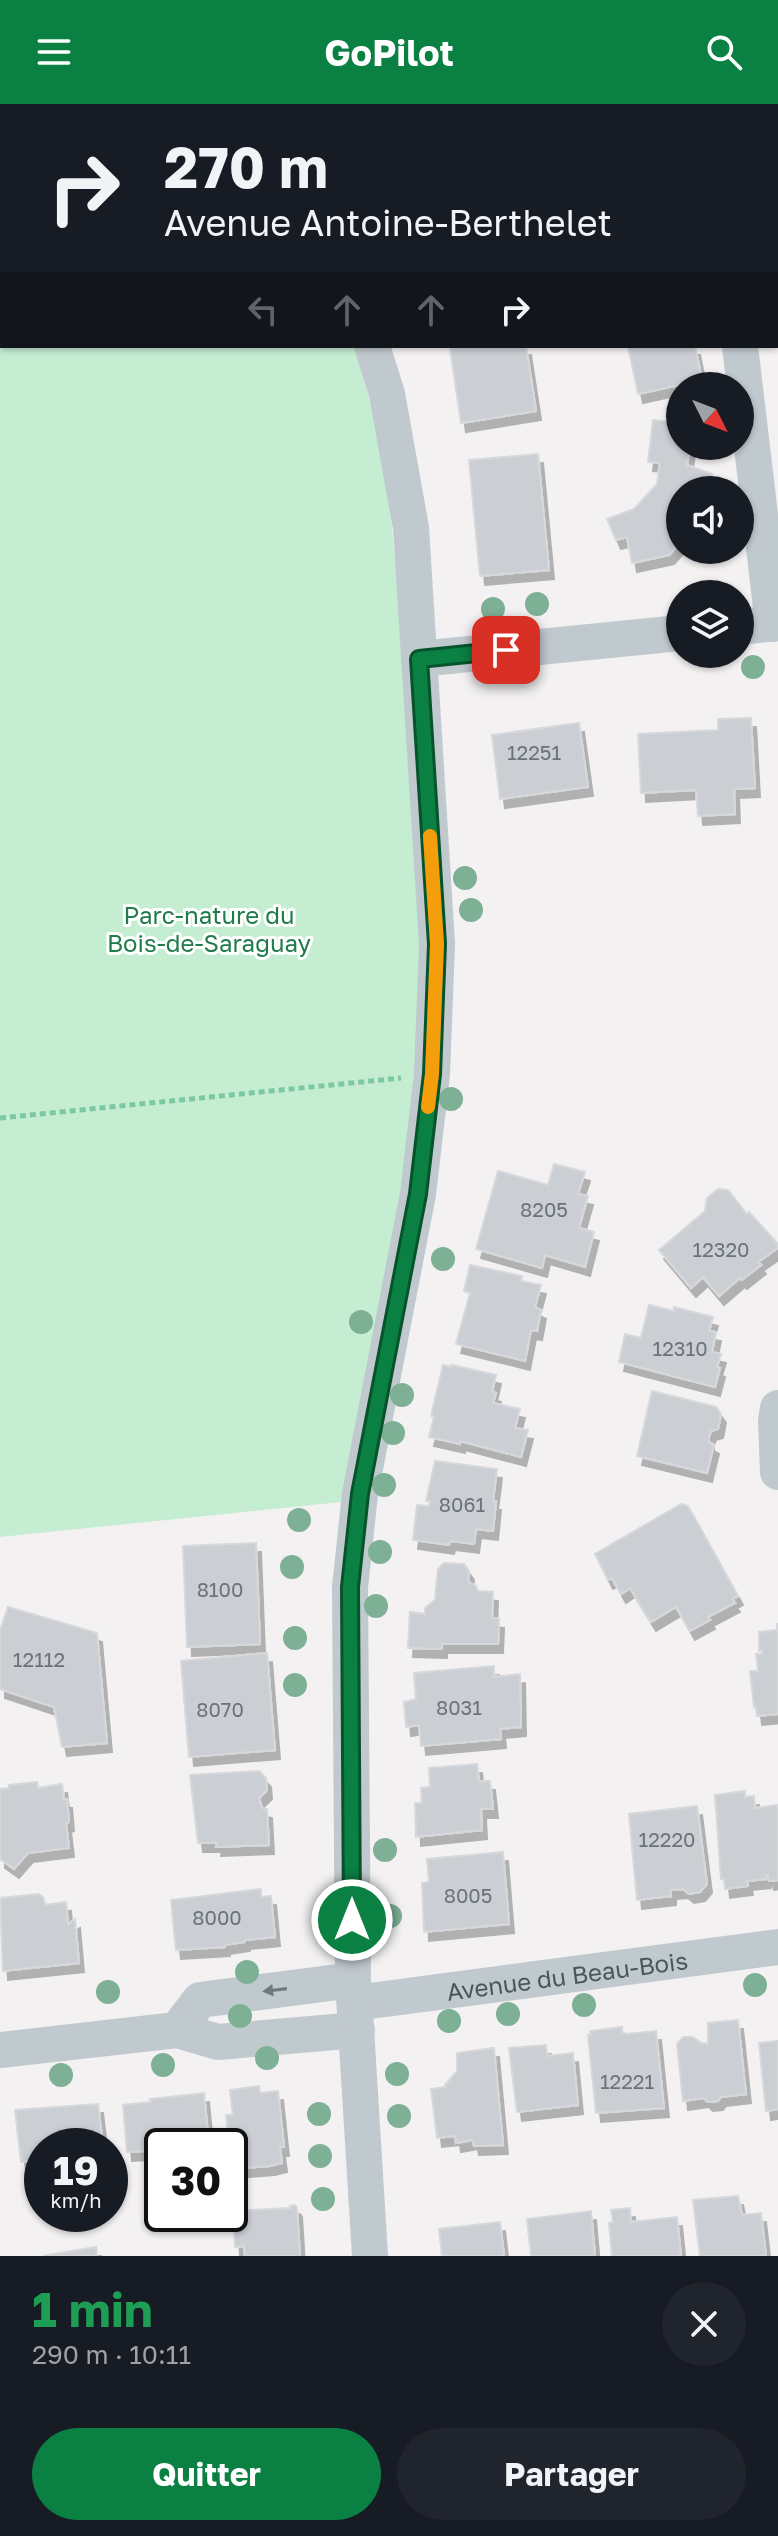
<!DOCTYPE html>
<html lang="fr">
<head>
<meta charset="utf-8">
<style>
  :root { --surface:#171b24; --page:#20242c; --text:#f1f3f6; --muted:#9ea1a6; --accent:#0b8043 }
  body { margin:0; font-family:"Golos Text",sans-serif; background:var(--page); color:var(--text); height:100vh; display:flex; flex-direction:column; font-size:30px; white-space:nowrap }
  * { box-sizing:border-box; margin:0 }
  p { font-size:26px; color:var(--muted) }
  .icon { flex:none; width:44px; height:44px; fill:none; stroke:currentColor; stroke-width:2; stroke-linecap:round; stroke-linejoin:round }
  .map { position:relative; height:2152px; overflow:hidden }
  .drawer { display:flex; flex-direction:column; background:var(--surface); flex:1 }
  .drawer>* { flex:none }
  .banner { position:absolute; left:0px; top:0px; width:778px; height:244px; box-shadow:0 2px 6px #0004; background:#171b24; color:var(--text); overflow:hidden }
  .needle { width:52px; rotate:132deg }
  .tools { position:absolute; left:666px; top:268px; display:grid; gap:16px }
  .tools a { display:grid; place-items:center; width:88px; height:88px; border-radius:50%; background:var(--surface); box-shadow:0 2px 6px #0004; font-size:40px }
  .speed { position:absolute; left:24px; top:2024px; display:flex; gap:16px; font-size:40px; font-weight:700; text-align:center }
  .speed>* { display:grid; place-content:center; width:104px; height:104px; border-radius:50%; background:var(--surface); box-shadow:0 2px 6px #0004; line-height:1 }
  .speed small { font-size:20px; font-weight:400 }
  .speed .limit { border:4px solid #111; border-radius:12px; background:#fff; color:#111 }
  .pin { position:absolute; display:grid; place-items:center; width:68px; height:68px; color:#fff; margin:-34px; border-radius:16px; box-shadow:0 4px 12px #0006 }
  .me { position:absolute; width:88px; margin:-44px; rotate:0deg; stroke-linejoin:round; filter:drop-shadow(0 0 6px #0008) }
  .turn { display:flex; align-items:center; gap:28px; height:168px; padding:0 32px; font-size:36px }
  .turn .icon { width:104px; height:104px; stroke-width:2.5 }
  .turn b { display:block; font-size:56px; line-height:68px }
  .lanes { display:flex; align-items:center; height:76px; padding:0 32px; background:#0003; justify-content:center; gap:40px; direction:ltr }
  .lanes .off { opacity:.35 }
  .round { display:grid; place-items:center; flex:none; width:84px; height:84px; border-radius:42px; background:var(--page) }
  .summary { display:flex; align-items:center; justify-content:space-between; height:136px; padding:0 32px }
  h1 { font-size:48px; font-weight:700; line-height:60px; color:#1e9e55 }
  .primary-button { display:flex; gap:16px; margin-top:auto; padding:16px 32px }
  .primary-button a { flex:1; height:92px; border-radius:48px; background:var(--accent); color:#fff; font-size:32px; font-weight:700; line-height:92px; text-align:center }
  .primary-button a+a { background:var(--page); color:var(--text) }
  header { display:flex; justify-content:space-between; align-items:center; height:104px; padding:0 32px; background:var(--accent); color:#fff; font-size:36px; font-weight:700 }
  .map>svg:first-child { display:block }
  .green { fill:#c4edd2 }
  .building { fill:#cbced3; stroke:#d6d8dc; stroke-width:2; filter:url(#shadow) }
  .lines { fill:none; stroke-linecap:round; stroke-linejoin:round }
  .path { stroke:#7ec8a1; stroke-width:5; stroke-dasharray:6 4; stroke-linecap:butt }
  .minor { stroke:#c0c9ce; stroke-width:36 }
  .tree { fill:#7eb095 }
  .oneway { fill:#6d787f }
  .route-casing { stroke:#07532c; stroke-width:20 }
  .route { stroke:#0b8043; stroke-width:14 }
  .slow { stroke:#f59e0b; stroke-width:14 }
  .labels { text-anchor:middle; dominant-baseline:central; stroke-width:6; stroke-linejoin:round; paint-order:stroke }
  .number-label { font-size:20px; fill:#6a737a }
  .park-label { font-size:24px; fill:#1f7b49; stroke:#fff }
  .street-label { font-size:24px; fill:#4a555d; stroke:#fff }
</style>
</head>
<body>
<header><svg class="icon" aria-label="menu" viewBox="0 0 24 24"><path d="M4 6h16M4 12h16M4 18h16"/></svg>GoPilot<svg class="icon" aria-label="search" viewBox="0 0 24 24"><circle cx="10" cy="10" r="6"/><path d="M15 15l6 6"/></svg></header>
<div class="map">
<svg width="778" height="2152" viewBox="0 0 778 2152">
  <defs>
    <filter id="shadow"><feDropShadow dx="5" dy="9" stdDeviation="0" flood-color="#0004"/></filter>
  </defs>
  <rect width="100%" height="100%" fill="#f3f1f1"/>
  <!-- green -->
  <polygon class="green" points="0,0 274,0 275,2 2,2 2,242 355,242 386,359 421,743 421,865 414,1018 341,1398 0,1433"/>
  <!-- building -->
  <g class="building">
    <polygon points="461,242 526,242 536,307 461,319 450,244"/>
    <polygon points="628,242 695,242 702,276 638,290"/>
    <polygon points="653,316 680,319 680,342 690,342 687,361 712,370 715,386 680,386 680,439 669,451 632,459 627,433 616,436 607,415 634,405 657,380 660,359 648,358"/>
    <polygon points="538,350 549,466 480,472 469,356"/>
    <polygon points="751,614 755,684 734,685 735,710 698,712 696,686 641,689 638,630 718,626 718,615"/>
    <polygon points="579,619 588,683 500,695 492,631"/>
    <polygon points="554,1060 585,1068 578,1090 588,1092 579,1124 594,1128 585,1163 545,1151 542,1164 476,1145 498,1067 548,1081"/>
    <polygon points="718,1085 728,1086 747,1110 749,1108 778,1140 778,1144 758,1158 761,1161 742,1176 740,1174 719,1192 703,1173 691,1184 659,1146 705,1107 707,1094"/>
    <polygon points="470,1161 522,1172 521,1177 541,1181 535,1203 541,1206 537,1227 531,1226 525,1257 456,1240 470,1189 464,1187"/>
    <polygon points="649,1201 674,1207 674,1203 713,1213 709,1227 716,1228 712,1248 721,1250 717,1263 720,1264 715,1283 619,1258 625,1230 641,1234"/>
    <polygon points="443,1261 451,1263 452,1261 496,1271 492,1288 496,1289 493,1299 520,1305 515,1324 528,1326 521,1353 460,1337 460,1340 429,1333 434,1313 431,1312"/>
    <polygon points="652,1287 716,1303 721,1310 718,1325 711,1327 709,1333 709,1338 714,1341 707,1369 637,1352"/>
    <polygon points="435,1357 497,1365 493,1397 496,1397 493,1427 476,1425 474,1440 450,1437 449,1441 413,1436 417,1401 429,1402 430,1397 426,1397"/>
    <polygon points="681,1400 688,1402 738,1492 732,1495 735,1499 708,1513 710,1516 690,1527 676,1503 651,1518 630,1484 621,1490 612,1474 608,1476 595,1450"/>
    <polygon points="256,1439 260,1540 187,1543 183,1442"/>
    <polygon points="444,1459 464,1460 469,1467 468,1478 476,1482 478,1487 493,1488 492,1514 499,1515 498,1540 442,1540 442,1545 408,1544 410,1508 425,1510 425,1504 435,1496 438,1465"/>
    <polygon points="8,1503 97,1529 107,1639 62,1643 54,1603 0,1585 0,1527"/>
    <polygon points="777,1520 778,1520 778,1610 757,1612 756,1603 754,1603 750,1567 758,1567 756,1550 762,1550 762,1546 759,1547 759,1528 777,1526"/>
    <polygon points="267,1549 275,1646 189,1653 181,1557"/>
    <polygon points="494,1562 494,1573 520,1570 521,1623 500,1625 501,1635 421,1642 419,1621 406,1623 404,1598 416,1595 414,1569"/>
    <polygon points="477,1660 479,1677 490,1677 493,1705 481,1705 482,1726 416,1733 415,1699 422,1699 421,1684 430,1683 429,1664"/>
    <polygon points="259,1667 266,1674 267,1686 259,1694 262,1704 267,1705 269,1741 216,1743 217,1739 198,1739 190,1671"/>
    <polygon points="37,1678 38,1684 62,1680 64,1695 67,1695 69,1718 66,1719 69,1744 28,1749 14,1765 0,1755 0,1685 9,1684 9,1681"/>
    <polygon points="745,1687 745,1693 754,1692 755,1704 778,1701 778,1776 769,1777 768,1771 766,1771 766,1775 747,1777 748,1782 725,1785 724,1775 721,1775 715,1691"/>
    <polygon points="697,1702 707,1780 700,1788 689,1790 683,1785 671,1786 671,1792 637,1796 629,1710"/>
    <polygon points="503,1748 509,1820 424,1828 422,1779 429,1778 427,1755"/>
    <polygon points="261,1785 261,1793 271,1792 275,1833 245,1836 245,1838 225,1841 225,1843 176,1846 171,1796"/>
    <polygon points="39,1790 43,1793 45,1801 66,1798 68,1820 75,1815 79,1859 3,1867 0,1794"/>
    <polygon points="738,1916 746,1990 721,1993 718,1997 708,1998 704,1994 683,1997 677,1940 683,1933 693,1933 701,1939 708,1940 708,1919"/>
    <polygon points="622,1923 622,1928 626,1930 656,1927 664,2004 596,2009 588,1931 591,1931 590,1927"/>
    <polygon points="778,1937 778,2005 766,2007 759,1939"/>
    <polygon points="546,1941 547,1952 573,1949 578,2001 517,2008 509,1944"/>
    <polygon points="494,1944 503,2041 474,2042 473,2036 456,2039 455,2032 437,2034 431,1985 446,1983 445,1981 457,1967 457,1949"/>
    <polygon points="259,1982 260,1989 278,1987 284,2043 280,2043 282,2059 270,2062 232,2065 226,2011 233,2011 230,1986"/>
    <polygon points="204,1989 209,2041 162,2042 162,2046 127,2048 123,2001 151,1998 150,1995"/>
    <polygon points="98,2000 103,2042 42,2042 42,2055 21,2058 15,2006"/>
    <polygon points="738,2092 742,2111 761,2109 766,2152 700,2152 693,2096"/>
    <polygon points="295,2101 297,2104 300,2152 245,2152 244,2142 235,2143 233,2107 291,2104 290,2102"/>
    <polygon points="630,2104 631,2118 677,2113 681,2152 612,2152 609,2119 613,2118 611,2106"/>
    <polygon points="591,2107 595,2152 531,2152 527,2115"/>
    <polygon points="500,2118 504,2152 442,2152 439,2125"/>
    <polygon points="96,2143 97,2152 43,2152"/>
  </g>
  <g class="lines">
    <!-- path -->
    <polyline class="path" points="0,1014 401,974"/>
    <!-- minor -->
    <g class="minor">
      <polyline points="294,0 295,2"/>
      <polyline points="673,0 674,2"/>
      <polyline points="776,152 778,152"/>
      <polyline points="740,242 773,520"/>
      <polyline points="740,523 778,519"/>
      <polyline points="419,555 680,529"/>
      <polyline points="778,1304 776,1317 778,1368"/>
      <path id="s1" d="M355 1899 778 1843"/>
      <polyline points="177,1926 200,1896 353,1876"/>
      <polyline points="0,1946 177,1926 218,1938 357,1926"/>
      <polyline points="370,2152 353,1876 350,1483 360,1390 418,1090 432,970 437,840 411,424 387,290 372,242"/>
    </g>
  </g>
  <!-- trees -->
  <g class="tree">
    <circle cx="537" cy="500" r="12"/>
    <circle cx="493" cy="505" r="12"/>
    <circle cx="753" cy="563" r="12"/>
    <circle cx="465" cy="774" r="12"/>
    <circle cx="471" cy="806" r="12"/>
    <circle cx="451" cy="995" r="12"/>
    <circle cx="443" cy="1155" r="12"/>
    <circle cx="361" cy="1218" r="12"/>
    <circle cx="402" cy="1291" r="12"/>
    <circle cx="393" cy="1329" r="12"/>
    <circle cx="384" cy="1381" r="12"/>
    <circle cx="299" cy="1416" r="12"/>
    <circle cx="380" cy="1448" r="12"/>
    <circle cx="292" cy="1463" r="12"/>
    <circle cx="376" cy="1502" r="12"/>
    <circle cx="295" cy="1534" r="12"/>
    <circle cx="295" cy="1581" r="12"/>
    <circle cx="385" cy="1746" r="12"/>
    <circle cx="390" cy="1812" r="12"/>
    <circle cx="247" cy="1868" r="12"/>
    <circle cx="755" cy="1881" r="12"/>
    <circle cx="108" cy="1888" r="12"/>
    <circle cx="584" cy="1901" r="12"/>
    <circle cx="508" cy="1910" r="12"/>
    <circle cx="240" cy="1912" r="12"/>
    <circle cx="449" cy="1917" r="12"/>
    <circle cx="267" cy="1954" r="12"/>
    <circle cx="163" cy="1961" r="12"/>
    <circle cx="397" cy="1970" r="12"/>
    <circle cx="61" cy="1971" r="12"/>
    <circle cx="319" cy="2010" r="12"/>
    <circle cx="399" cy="2012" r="12"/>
    <circle cx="320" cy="2052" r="12"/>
    <circle cx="323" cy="2095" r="12"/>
  </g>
  <!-- one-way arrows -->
  <defs><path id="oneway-solid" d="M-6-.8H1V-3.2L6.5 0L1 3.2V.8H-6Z" transform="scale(2)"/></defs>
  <use class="oneway" href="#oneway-solid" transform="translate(275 1886) rotate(173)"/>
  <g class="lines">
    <defs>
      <polyline id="route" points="352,1816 350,1483 360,1390 418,1090 432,970 437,840 419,555 506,546"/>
    </defs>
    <!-- route casing -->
    <use href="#route" class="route-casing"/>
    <!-- route -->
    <use href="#route" class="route"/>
    <!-- slow -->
    <polyline class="slow" points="428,1003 432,970 437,840 430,732"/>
  </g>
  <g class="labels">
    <!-- number labels -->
    <g class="number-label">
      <text x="534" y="648">12251</text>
      <text x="544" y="1105">8205</text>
      <text x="721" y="1145">12320</text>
      <text x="680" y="1244">12310</text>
      <text x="462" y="1400">8061</text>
      <text x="220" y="1485">8100</text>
      <text x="39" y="1555">12112</text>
      <text x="459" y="1603">8031</text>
      <text x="220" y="1605">8070</text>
      <text x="667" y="1735">12220</text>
      <text x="468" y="1791">8005</text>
      <text x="217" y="1813">8000</text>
      <text x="627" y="1977">12221</text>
    </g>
    <!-- park labels -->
    <g class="park-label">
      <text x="209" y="810">Parc-nature du<tspan x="209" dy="28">Bois-de-Saraguay</tspan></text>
    </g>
    <!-- street labels -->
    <g class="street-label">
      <text stroke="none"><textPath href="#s1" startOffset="214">Avenue du Beau-Bois</textPath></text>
    </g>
  </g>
</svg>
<div class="tools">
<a><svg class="needle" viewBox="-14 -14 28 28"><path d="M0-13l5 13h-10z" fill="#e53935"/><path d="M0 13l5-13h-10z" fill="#9ea1a6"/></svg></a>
<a><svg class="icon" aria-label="sound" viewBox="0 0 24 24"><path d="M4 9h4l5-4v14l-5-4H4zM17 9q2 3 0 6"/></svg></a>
<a><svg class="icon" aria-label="layers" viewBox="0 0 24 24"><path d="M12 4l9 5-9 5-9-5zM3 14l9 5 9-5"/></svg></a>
</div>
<div class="speed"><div>19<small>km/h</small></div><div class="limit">30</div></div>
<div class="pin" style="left:506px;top:546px;background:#d93025"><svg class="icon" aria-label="arrive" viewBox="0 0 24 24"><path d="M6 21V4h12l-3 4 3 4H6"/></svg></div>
<svg class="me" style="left:352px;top:1816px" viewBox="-20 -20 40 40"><circle r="17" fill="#0b8043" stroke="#fff" stroke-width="3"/><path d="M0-11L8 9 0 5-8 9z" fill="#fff"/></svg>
<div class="banner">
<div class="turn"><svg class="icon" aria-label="right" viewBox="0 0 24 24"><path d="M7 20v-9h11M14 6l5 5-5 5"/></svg><div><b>270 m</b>Avenue Antoine-Berthelet</div></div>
<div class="lanes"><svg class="icon off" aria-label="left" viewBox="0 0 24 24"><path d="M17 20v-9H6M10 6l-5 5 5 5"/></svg><svg class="icon off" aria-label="ahead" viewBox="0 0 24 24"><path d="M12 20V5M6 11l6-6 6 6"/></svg><svg class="icon off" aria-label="ahead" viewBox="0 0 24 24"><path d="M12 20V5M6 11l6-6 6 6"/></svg><svg class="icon" aria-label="right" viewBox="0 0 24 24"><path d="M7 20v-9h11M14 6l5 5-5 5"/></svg></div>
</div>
</div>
<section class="drawer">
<div class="summary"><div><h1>1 min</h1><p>290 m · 10:11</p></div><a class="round"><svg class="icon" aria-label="close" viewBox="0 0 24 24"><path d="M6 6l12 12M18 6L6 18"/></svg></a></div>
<div class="primary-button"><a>Quitter</a><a>Partager</a></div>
</section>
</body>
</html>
